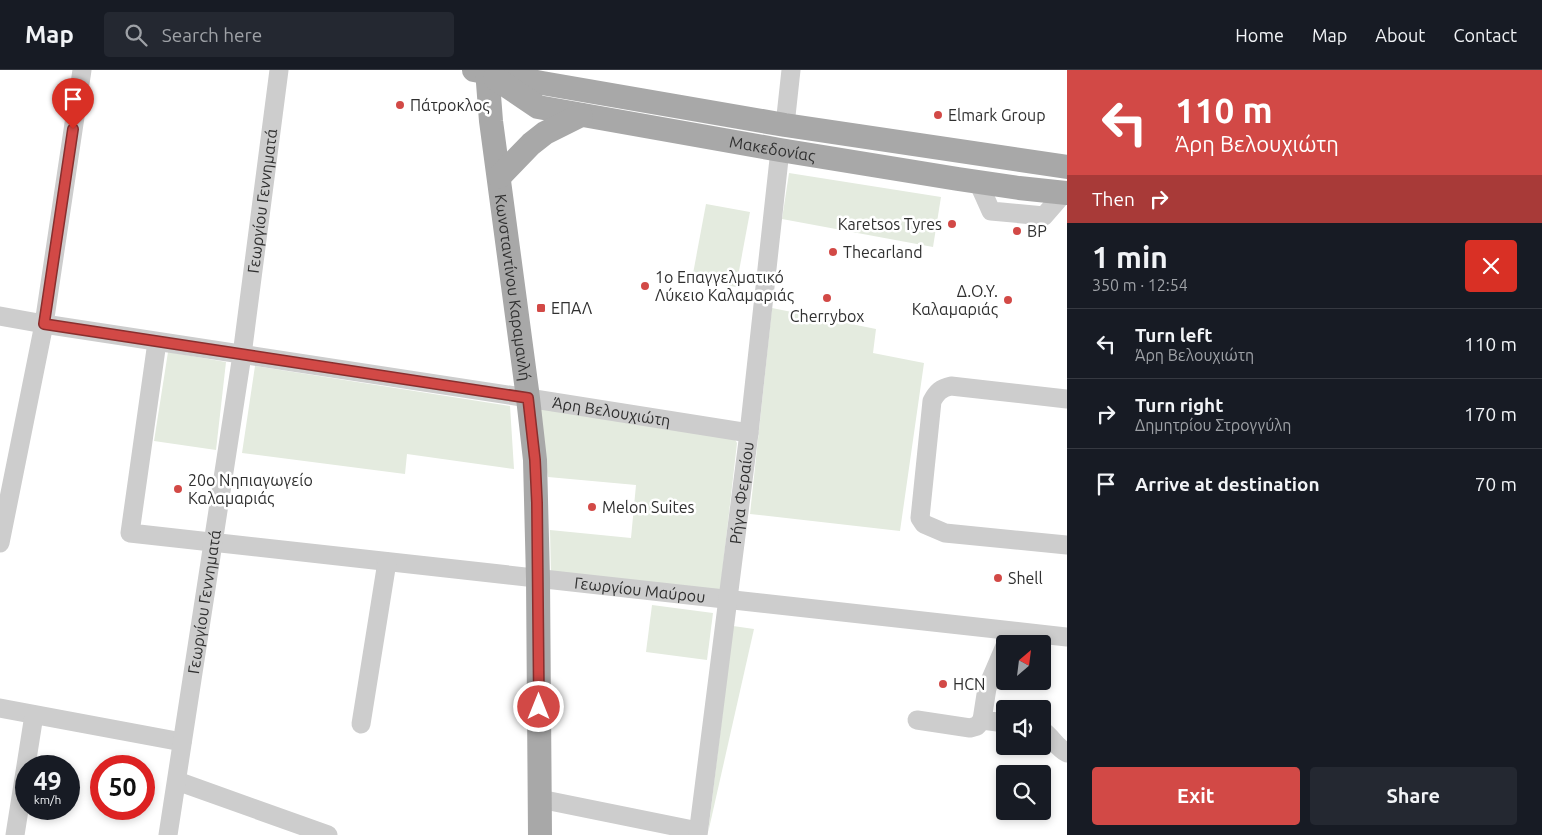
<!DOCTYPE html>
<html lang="en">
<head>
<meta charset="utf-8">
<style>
  :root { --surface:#171b24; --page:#242831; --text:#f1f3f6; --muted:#9ea1a6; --line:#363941; --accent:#d24946 }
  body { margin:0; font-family:Ubuntu,sans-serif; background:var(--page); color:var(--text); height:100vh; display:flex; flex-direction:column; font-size:19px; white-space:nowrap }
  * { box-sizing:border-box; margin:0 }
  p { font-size:16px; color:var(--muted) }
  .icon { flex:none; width:28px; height:28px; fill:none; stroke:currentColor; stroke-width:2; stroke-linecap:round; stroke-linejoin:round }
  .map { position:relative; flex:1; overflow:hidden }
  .details { display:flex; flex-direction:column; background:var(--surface); width:475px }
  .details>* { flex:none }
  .banner { background:#d24946; color:#fff; overflow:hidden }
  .needle { width:32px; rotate:28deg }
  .buttons { position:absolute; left:996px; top:565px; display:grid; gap:10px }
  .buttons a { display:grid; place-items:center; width:55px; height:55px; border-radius:5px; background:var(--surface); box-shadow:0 2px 8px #0003; font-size:25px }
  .speed { position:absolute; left:15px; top:685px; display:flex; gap:10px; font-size:25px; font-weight:700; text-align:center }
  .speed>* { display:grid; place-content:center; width:65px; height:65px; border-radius:50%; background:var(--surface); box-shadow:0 2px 8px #0003; line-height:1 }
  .speed small { font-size:12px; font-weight:400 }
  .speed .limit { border:8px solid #d22; background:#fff; color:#111 }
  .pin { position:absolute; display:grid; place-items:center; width:42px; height:42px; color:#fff; margin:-51px -21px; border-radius:50% 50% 50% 0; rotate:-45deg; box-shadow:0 0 5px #0007 }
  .pin .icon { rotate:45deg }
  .me { position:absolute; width:55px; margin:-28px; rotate:0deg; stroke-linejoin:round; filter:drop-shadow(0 0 4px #0008) }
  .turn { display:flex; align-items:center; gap:18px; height:105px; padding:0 25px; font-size:22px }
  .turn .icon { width:65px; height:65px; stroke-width:2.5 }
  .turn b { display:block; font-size:35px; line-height:42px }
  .then { display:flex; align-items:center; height:48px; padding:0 25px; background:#0003; gap:10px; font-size:19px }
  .round { display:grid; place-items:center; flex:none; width:52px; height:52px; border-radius:5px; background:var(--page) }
  .head { display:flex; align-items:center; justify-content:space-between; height:85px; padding:0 25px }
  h1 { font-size:30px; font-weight:700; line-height:38px }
  .action { display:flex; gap:10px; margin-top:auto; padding:10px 25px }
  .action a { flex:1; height:58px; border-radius:5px; background:var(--accent); color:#fff; font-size:20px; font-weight:700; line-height:58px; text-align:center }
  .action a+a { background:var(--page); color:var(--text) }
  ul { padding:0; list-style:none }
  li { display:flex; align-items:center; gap:15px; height:70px; padding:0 25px; border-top:1px solid var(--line) }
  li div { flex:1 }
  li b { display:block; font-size:19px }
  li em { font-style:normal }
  header { display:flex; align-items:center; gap:30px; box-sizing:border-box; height:70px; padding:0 25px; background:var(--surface); border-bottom:1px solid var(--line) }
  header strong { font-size:24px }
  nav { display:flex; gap:28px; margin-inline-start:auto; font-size:18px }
  .search { width:350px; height:45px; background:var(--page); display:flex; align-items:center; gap:12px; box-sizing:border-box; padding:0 18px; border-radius:5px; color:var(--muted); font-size:19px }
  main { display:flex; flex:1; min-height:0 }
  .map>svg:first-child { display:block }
  .green { fill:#e4ebdf }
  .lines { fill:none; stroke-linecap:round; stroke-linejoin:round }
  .minor { stroke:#cdcdcd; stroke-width:19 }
  .major { stroke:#a8a8a8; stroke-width:24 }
  .route-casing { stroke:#882f2e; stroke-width:12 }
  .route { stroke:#d24946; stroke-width:9 }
  .poi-dot { fill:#d24946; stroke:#fff; stroke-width:2 }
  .labels { text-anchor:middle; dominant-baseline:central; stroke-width:5; stroke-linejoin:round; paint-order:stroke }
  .poi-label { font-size:16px; fill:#303030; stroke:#fff; text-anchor:start }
  .street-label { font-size:16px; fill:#303030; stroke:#fff }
</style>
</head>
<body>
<header>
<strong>Map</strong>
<div class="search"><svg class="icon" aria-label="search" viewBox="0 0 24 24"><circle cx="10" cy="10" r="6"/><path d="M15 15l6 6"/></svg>Search here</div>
<nav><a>Home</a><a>Map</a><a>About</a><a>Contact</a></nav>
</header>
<main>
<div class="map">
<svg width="1067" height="765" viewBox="0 0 1067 765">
  <rect width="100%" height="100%" fill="#fff"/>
  <!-- green -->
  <g class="green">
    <polygon points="789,103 941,127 933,177 782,149"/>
    <polygon points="706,134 750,142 736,217 692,209"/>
    <polygon points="772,238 876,259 873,283 924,293 900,461 750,444"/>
    <polygon points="168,282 226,292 216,380 154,371"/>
    <polygon points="255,296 510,336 514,399 407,384 405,404 242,383"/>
    <polygon points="535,335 734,368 737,373 720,522 551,504 550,460 631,468 636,415 548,407"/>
    <polygon points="652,535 713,543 707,590 646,582"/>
    <polygon points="733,556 754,559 708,763"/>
  </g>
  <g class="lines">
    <!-- minor -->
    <g class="minor">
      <polyline points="785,55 791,0"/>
      <polyline points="978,112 991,141 1044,146 1064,123"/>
      <path id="s1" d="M0 246 44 254 528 328 749 363"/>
      <path id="s2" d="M157 272 130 463 1067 567"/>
      <path d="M1067 329 951 316C941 318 937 322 932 331L920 448 924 454 945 463 1067 475"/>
      <polyline points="0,473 44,254 82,0"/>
      <polyline points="1005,576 987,618 982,650 1005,653"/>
      <polyline points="0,638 182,672"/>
      <polyline points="917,650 970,658 977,656 982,650"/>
      <polyline points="361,654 387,492"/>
      <path d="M1042 660C1052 667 1056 677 1067 683"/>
      <polyline points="177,711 328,765"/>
      <polyline points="540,729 698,761"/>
      <polyline points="15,765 34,645"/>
      <path id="s3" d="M168 765 242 285 279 0"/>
      <path id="s4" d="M698 765 749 363 780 80"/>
    </g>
    <!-- major -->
    <g class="major">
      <polyline points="474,0 542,13 785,55 1067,97"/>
      <path id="s5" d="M487 0 491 51 528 328 535 390 538 509 540 765"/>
      <path id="s6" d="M495 8 538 37 780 80 958 109 1019 118 1067 123"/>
      <polyline points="499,107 531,74 545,63 581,45"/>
    </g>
  </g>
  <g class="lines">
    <defs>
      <polyline id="route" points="73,59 44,254 528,328 535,390 537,433 539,637"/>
    </defs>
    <!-- route casing -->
    <use href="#route" class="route-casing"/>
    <!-- route -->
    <use href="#route" class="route"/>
  </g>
  <!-- markers -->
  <g class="poi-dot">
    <circle cx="400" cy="35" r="5"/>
    <circle cx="938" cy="45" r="5"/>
    <circle cx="952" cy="154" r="5"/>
    <circle cx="1017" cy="161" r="5"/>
    <circle cx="833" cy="182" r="5"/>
    <circle cx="645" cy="216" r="5"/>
    <circle cx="827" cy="228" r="5"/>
    <circle cx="1008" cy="230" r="5"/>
    <rect x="536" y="233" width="10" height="10" rx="2.5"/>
    <circle cx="178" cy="419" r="5"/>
    <circle cx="592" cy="437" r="5"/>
    <circle cx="998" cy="508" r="5"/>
    <circle cx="943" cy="614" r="5"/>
  </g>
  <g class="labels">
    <!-- poi labels -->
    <g class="poi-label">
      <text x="410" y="35">Πάτροκλος</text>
      <text x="948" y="45">Elmark Group</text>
      <text x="942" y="154" text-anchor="end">Karetsos Tyres</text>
      <text x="1027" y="161">BP</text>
      <text x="843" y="182">Thecarland</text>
      <text x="655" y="207">1ο Επαγγελματικό<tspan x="655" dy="18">Λύκειο Καλαμαριάς</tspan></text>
      <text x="998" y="221" text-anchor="end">Δ.Ο.Υ.<tspan x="998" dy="18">Καλαμαριάς</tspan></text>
      <text x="551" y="238">ΕΠΑΛ</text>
      <text x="827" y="246" text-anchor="middle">Cherrybox</text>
      <text x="188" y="410">20ο Νηπιαγωγείο<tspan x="188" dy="18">Καλαμαριάς</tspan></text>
      <text x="602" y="437">Melon Suites</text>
      <text x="1008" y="508">Shell</text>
      <text x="953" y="614">HCN</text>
    </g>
    <!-- street labels -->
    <g class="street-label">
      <text stroke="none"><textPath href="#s6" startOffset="290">Μακεδονίας</textPath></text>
      <text stroke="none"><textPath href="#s3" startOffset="641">Γεωργίου Γεννηματά</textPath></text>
      <text stroke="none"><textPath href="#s5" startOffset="219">Κωνσταντίνου Καραμανλή</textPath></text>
      <text stroke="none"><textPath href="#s1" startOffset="619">Άρη Βελουχιώτη</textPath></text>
      <text stroke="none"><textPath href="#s4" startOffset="345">Ρήγα Φεραίου</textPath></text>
      <text stroke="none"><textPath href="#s2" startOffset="706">Γεωργίου Μαύρου</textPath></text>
      <text stroke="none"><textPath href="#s3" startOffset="236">Γεωργίου Γεννηματά</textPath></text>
    </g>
  </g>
</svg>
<div class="buttons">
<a><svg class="needle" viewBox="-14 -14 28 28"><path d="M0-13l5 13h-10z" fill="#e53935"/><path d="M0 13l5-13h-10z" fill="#9ea1a6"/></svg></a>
<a><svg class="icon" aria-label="sound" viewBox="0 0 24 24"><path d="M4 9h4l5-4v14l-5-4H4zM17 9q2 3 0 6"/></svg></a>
<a><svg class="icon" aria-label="search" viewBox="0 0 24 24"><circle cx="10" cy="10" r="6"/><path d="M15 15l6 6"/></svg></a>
</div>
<div class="speed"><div>49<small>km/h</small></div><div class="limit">50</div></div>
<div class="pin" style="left:73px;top:59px;background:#d93025"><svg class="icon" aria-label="arrive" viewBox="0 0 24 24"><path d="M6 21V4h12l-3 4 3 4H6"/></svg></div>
<svg class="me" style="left:539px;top:637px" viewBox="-20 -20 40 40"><circle r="17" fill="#d24946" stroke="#fff" stroke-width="3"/><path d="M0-11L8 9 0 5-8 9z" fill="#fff"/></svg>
</div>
<section class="details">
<div class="banner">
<div class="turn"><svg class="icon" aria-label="left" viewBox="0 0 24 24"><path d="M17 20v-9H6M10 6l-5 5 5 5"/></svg><div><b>110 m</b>Άρη Βελουχιώτη</div></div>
<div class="then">Then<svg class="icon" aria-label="right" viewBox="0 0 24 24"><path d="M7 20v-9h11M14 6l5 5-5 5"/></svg></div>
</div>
<div class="head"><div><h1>1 min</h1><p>350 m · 12:54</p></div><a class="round" style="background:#d93025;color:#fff"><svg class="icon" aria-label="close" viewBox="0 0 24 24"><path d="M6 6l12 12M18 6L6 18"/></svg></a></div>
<ul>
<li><svg class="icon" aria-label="left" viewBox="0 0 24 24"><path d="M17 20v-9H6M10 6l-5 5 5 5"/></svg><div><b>Turn left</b><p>Άρη Βελουχιώτη</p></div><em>110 m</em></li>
<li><svg class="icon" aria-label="right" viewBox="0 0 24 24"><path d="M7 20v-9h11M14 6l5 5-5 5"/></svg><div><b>Turn right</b><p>Δημητρίου Στρογγύλη</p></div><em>170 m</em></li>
<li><svg class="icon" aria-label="arrive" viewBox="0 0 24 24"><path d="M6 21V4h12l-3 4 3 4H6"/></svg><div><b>Arrive at destination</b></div><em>70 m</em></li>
</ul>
<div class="action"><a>Exit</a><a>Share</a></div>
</section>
</main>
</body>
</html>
